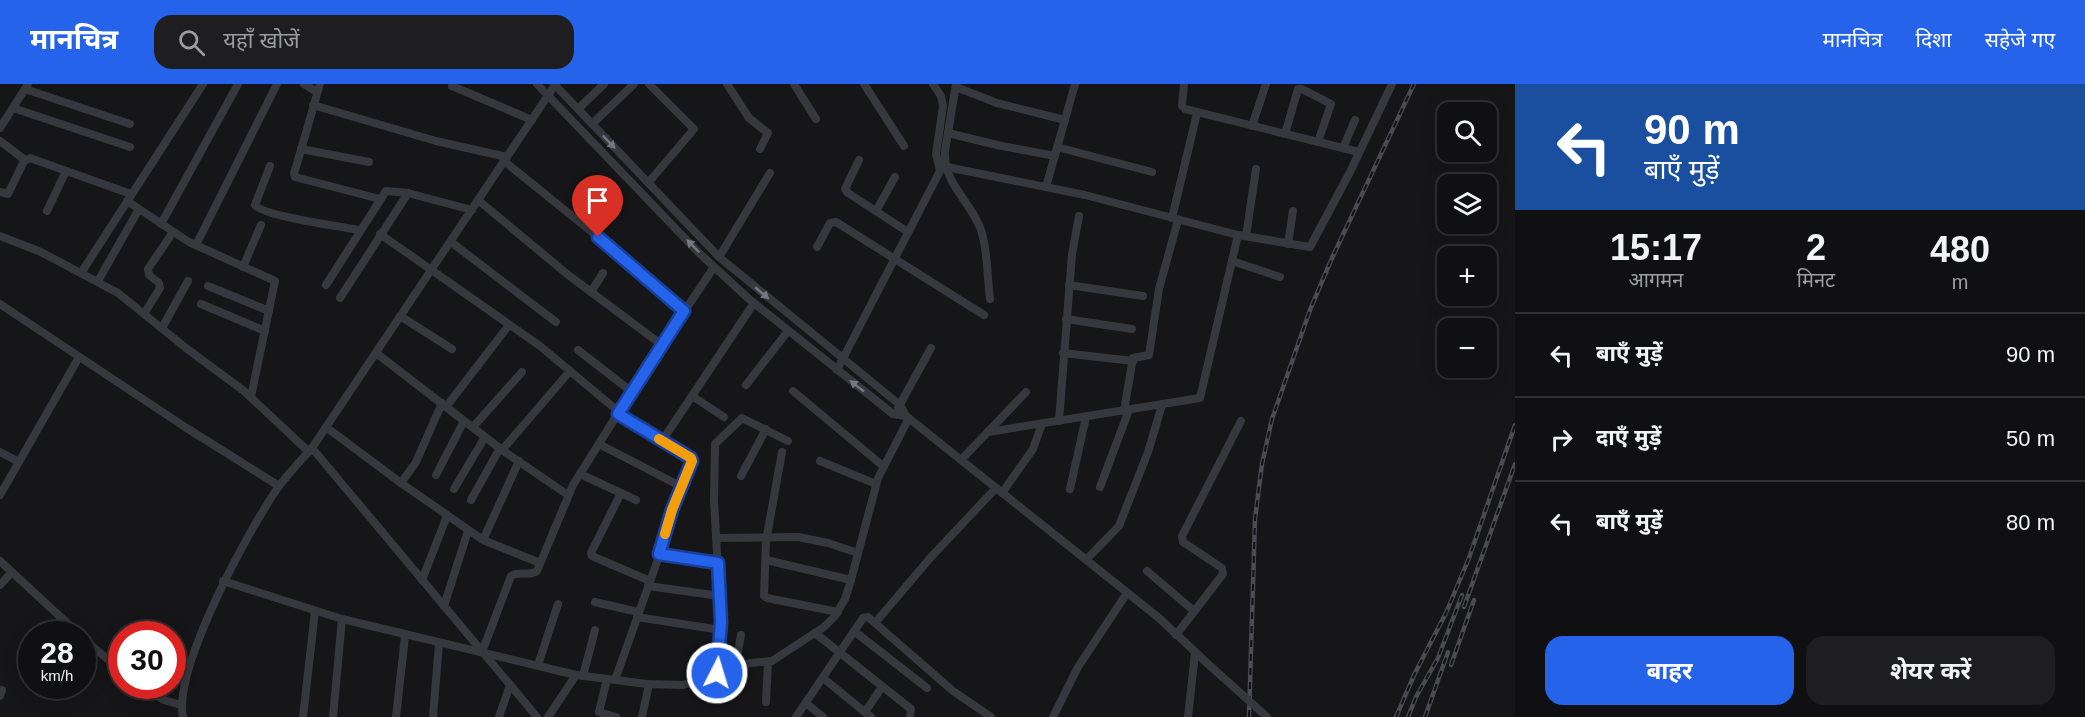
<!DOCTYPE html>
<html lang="hi">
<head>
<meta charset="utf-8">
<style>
  :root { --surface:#101012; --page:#1e1e20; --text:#f1f3f6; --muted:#9c9d9f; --line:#303032; --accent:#2563eb }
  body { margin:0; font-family:Arial,"Noto Sans Devanagari",sans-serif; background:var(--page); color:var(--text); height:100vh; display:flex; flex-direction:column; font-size:22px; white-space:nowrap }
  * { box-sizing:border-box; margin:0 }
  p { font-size:20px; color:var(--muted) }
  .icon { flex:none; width:33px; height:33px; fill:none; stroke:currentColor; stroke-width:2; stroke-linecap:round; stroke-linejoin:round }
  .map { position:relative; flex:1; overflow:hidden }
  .drawer { display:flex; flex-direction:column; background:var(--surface); width:570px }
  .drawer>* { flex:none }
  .top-card { background:#1a4fa0; color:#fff; overflow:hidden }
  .controls { position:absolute; left:1437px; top:18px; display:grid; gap:12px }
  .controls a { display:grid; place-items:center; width:60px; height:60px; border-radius:12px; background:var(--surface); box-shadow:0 3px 15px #0003,0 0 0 2px var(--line); font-size:30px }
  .speed { position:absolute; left:18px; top:537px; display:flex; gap:12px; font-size:30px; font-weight:700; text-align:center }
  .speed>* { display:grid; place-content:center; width:78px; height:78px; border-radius:50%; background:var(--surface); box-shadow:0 3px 15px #0003,0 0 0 2px var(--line); line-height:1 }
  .speed small { font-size:15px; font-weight:400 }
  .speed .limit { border:9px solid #d22; background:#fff; color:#111 }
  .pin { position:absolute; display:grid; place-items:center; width:51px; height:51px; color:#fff; margin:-62px -26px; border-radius:50% 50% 50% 0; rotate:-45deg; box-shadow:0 0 6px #0007 }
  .pin .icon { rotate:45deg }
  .me { position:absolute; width:66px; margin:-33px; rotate:5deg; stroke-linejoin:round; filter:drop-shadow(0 0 4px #0008) }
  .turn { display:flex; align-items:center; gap:21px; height:126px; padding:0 30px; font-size:27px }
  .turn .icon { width:78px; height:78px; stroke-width:2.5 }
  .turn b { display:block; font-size:42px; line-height:51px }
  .eta { display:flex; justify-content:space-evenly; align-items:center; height:102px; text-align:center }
  .eta b { font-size:36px; font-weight:700; line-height:42px }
  .button { display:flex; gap:12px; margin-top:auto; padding:12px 30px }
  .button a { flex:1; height:69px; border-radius:18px; background:var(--accent); color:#fff; font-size:24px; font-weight:700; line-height:69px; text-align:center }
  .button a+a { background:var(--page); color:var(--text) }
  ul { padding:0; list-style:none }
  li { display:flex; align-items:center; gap:18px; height:84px; padding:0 30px; border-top:2px solid var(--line) }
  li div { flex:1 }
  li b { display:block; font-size:22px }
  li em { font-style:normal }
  header { display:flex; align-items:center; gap:36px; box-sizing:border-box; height:84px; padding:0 30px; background:var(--accent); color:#fff }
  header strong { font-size:28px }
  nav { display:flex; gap:33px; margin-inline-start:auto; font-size:21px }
  .search { width:420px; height:54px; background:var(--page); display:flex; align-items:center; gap:15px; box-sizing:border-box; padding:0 21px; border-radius:18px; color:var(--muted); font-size:22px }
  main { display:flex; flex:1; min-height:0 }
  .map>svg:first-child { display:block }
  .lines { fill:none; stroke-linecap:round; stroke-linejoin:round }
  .minor { stroke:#37383d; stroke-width:8 }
  .rail-casing { stroke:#4a4c52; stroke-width:4.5 }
  .rail { stroke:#111113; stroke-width:2; stroke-dasharray:7; stroke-linecap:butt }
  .minor-bridge { stroke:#37383d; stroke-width:8 }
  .oneway { fill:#757881 }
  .route-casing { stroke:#184099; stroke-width:15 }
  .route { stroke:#2563eb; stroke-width:10 }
  .slow { stroke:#f59e0b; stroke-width:10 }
</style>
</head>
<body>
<header>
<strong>मानचित्र</strong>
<div class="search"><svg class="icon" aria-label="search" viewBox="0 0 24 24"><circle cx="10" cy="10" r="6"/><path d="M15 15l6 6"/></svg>यहाँ खोजें</div>
<nav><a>मानचित्र</a><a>दिशा</a><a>सहेजे गए</a></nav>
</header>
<main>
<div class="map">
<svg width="1515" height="633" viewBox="0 0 1515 633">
  <rect width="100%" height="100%" fill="#161618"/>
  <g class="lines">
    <!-- minor -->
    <g class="minor">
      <polyline points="304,0 317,8"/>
      <polyline points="320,0 294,90 295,93 380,115"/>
      <polyline points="537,0 698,168 749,215 893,330 906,332"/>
      <polyline points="554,0 719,173 900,321 906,332 1159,534 1207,579"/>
      <polyline points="727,0 749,34 768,49 760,65"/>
      <polyline points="794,0 816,35"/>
      <polyline points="864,0 904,62"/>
      <path d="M956 0 945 67C943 100 971 117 981 146 988 167 987 193 990 215"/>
      <polyline points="1184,0 1182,22 1185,25 1359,68"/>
      <polyline points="452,2 532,36"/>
      <polyline points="956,3 997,19 1065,36"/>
      <polyline points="25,5 130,40"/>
      <polyline points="313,21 436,57 507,73"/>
      <polyline points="13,24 130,63"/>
      <polyline points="578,25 604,0"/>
      <polyline points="592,40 634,0"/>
      <polyline points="1252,42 1266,0"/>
      <polyline points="0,44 28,0"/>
      <polyline points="948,49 997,61 1055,72"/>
      <polyline points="1285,50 1298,5 1302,5 1331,20 1318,58"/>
      <polyline points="0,57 25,76"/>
      <polyline points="1057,63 1152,88"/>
      <polyline points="1343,64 1355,36"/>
      <polyline points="301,65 369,78"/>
      <polyline points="859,76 845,105 848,109 908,148"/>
      <polyline points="504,77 598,153 684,227"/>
      <path d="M270 82 255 121C262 132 343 143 360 146"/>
      <polyline points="947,83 1085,111 1238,151 1310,163 1350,88 1392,0"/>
      <polyline points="648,99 694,45 649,0"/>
      <polyline points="1046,103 1075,0"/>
      <polyline points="0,108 8,110 24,77 30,74 131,110"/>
      <polyline points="478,116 567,190 662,261"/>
      <polyline points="127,117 189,158 275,197 251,313"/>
      <polyline points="47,127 66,87"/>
      <polyline points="876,127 895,93"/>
      <polyline points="1172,134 1197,29"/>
      <polyline points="161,140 238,0"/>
      <polyline points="380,150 540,262 619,328"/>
      <polyline points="0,152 41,168 118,209 186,264 244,307 309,368"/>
      <polyline points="1246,152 1256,85"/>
      <polyline points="451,158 556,238"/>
      <polyline points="1288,160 1293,127"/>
      <polyline points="196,161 277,0"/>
      <polyline points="817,163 830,139 836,138 984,231"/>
      <polyline points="719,173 770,89"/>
      <polyline points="1232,177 1280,193"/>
      <polyline points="243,183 261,141"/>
      <polyline points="81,189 203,0"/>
      <polyline points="98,197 139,125"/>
      <polyline points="326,201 386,107 408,109 472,126"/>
      <polyline points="1069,201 1143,212"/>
      <polyline points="208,202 269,227"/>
      <polyline points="591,208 603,189"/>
      <polyline points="340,214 408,109"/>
      <polyline points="0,220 185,343 279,402"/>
      <polyline points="201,220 265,247"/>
      <polyline points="144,230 160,204 159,199 149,191 148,185 173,148"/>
      <polyline points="400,232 452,265"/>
      <polyline points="1066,235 1132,245"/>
      <polyline points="162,244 188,197"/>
      <polyline points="578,266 632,308"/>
      <polyline points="376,269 502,366 568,411"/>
      <polyline points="1063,269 1133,277"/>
      <polyline points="837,286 940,87 936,70 943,22 941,12 933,0"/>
      <polyline points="746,301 788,247"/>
      <polyline points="793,307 883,382"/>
      <polyline points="692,312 724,333"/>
      <polyline points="446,323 509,241"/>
      <polyline points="898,324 931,264"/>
      <polyline points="1124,327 1133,274 1149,271 1159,205 1178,136"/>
      <polyline points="1059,337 1072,170 1079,132"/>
      <polyline points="326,343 401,399 483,456 540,479"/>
      <polyline points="473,343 522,288"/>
      <polyline points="988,348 1200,314 1238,151"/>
      <polyline points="662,357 754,219"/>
      <polyline points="599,360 682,403"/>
      <polyline points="312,364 537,633"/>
      <polyline points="502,366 570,287"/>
      <polyline points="0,368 19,378"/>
      <polyline points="782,368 766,457 764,512 767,514 838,528"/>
      <polyline points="961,376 1026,308"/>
      <polyline points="820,377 876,400"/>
      <polyline points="580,390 636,416"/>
      <polyline points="436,391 464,337"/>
      <polyline points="741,392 766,345"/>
      <polyline points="401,399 416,378 442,319"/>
      <polyline points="1100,403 1129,326"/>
      <polyline points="454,405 485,353"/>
      <polyline points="1070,405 1086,333"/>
      <polyline points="621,409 591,469 592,472 650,497"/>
      <polyline points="1002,409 1033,365 1042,340"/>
      <polyline points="0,411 79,273"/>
      <polyline points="471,416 500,364"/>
      <polyline points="716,454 798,453 828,459 858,469"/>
      <polyline points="483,456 519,377"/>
      <polyline points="659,470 718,479"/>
      <polyline points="766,476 851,496"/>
      <polyline points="1086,476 1119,442 1148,368 1162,321"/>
      <polyline points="0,477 79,550"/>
      <polyline points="1147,487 1194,527"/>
      <polyline points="422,496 447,432"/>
      <polyline points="223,497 342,535 576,591 647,600 683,601 750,579 772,577 824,543 835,532 845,515 851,496 878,394 909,334"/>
      <polyline points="0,501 12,488"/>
      <polyline points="648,502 720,512"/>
      <polyline points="595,518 638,528"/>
      <polyline points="444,522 468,447"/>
      <polyline points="637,533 721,546"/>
      <polyline points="875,539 931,473 996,404"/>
      <polyline points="854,547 927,604"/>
      <polyline points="815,549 911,625 910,633"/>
      <polyline points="1176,551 1223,490 1222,484 1183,458 1182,452 1241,337"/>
      <polyline points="82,554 122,587"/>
      <path d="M482 568 511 492C519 486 529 493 537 487L573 401 644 288 714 183"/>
      <polyline points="538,581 558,520"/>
      <polyline points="735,584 741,551"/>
      <polyline points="717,589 721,538 714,417 715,360 742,334 788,357"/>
      <polyline points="583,592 595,546"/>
      <polyline points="823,594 871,633"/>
      <polyline points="607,595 599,628 616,633"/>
      <polyline points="615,596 658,475 672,426 693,381 691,374 618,331"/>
      <polyline points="141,602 164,616 181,621"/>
      <polyline points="0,612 2,606"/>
      <polyline points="766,618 768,578"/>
      <polyline points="806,619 823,633"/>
      <polyline points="865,628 882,603"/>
      <path d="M183 633C173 584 249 445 279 402 289 389 301 376 312 364L555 1"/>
      <polyline points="303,633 315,527"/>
      <polyline points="333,633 342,535"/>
      <polyline points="396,633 405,552"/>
      <polyline points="433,633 439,559"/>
      <polyline points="499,633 510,601"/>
      <polyline points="548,633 576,591"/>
      <polyline points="642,633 649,600"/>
      <polyline points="796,633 863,534 868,533 953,607 991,633"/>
      <polyline points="1053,633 1078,583 1127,509"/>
      <polyline points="1188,633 1195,569"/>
    </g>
    <defs>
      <g id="rail">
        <polyline points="1464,523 1515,380"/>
        <polyline points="1451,581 1474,516"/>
        <polyline points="1249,633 1255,435 1262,380 1272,335 1310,226 1332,174 1414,0"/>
        <polyline points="1396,633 1415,589 1446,529 1469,474 1515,341"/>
        <polyline points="1408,633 1416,613 1438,574 1462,511"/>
        <polyline points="1425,633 1448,568"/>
      </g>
    </defs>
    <!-- rail casing -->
    <use href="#rail" class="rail-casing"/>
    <!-- rail -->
    <use href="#rail" class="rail"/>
    <!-- minor-bridge -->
    <polyline class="minor-bridge" points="1207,579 1267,633"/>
  </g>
  <!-- one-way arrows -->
  <defs><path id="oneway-solid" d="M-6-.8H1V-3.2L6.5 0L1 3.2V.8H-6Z" transform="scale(1.5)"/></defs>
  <g class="oneway">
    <use href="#oneway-solid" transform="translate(609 58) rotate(46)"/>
    <use href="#oneway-solid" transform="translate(693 162) rotate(-134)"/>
    <use href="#oneway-solid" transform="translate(762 209) rotate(40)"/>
    <use href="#oneway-solid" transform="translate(857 302) rotate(-142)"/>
  </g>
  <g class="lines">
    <defs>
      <polyline id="route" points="598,153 684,227 618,330 691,374 692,377 672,426 659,470 718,479 721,538 717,589"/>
    </defs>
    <!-- route casing -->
    <use href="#route" class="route-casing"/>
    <!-- route -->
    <use href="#route" class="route"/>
    <!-- slow -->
    <polyline class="slow" points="659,355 691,374 692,377 672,426 665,450"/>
  </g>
</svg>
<div class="controls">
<a><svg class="icon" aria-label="search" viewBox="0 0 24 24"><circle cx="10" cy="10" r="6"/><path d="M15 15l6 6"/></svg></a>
<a><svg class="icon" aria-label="layers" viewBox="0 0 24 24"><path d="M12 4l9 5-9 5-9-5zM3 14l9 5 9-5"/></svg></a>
<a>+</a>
<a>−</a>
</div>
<div class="speed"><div>28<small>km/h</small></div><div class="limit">30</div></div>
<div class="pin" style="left:598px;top:153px;background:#d93025"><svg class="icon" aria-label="arrive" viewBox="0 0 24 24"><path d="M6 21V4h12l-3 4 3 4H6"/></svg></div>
<svg class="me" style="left:717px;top:589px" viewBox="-20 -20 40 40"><circle r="17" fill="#2563eb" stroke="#fff" stroke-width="3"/><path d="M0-11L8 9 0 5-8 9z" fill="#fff"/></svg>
</div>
<section class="drawer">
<div class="top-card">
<div class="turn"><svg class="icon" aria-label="left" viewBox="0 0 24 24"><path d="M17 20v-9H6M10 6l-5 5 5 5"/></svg><div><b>90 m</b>बाएँ मुड़ें</div></div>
</div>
<div class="eta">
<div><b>15:17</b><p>आगमन</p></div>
<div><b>2</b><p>मिनट</p></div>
<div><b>480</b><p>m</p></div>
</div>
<ul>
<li><svg class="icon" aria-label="left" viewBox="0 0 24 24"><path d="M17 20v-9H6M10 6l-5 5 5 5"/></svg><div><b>बाएँ मुड़ें</b></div><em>90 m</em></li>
<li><svg class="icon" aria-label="right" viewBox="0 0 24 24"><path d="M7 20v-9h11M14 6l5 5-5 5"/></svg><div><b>दाएँ मुड़ें</b></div><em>50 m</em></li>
<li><svg class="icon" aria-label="left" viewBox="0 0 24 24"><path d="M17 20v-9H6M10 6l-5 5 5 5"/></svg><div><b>बाएँ मुड़ें</b></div><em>80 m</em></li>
</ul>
<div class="button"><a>बाहर</a><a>शेयर करें</a></div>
</section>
</main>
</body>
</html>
